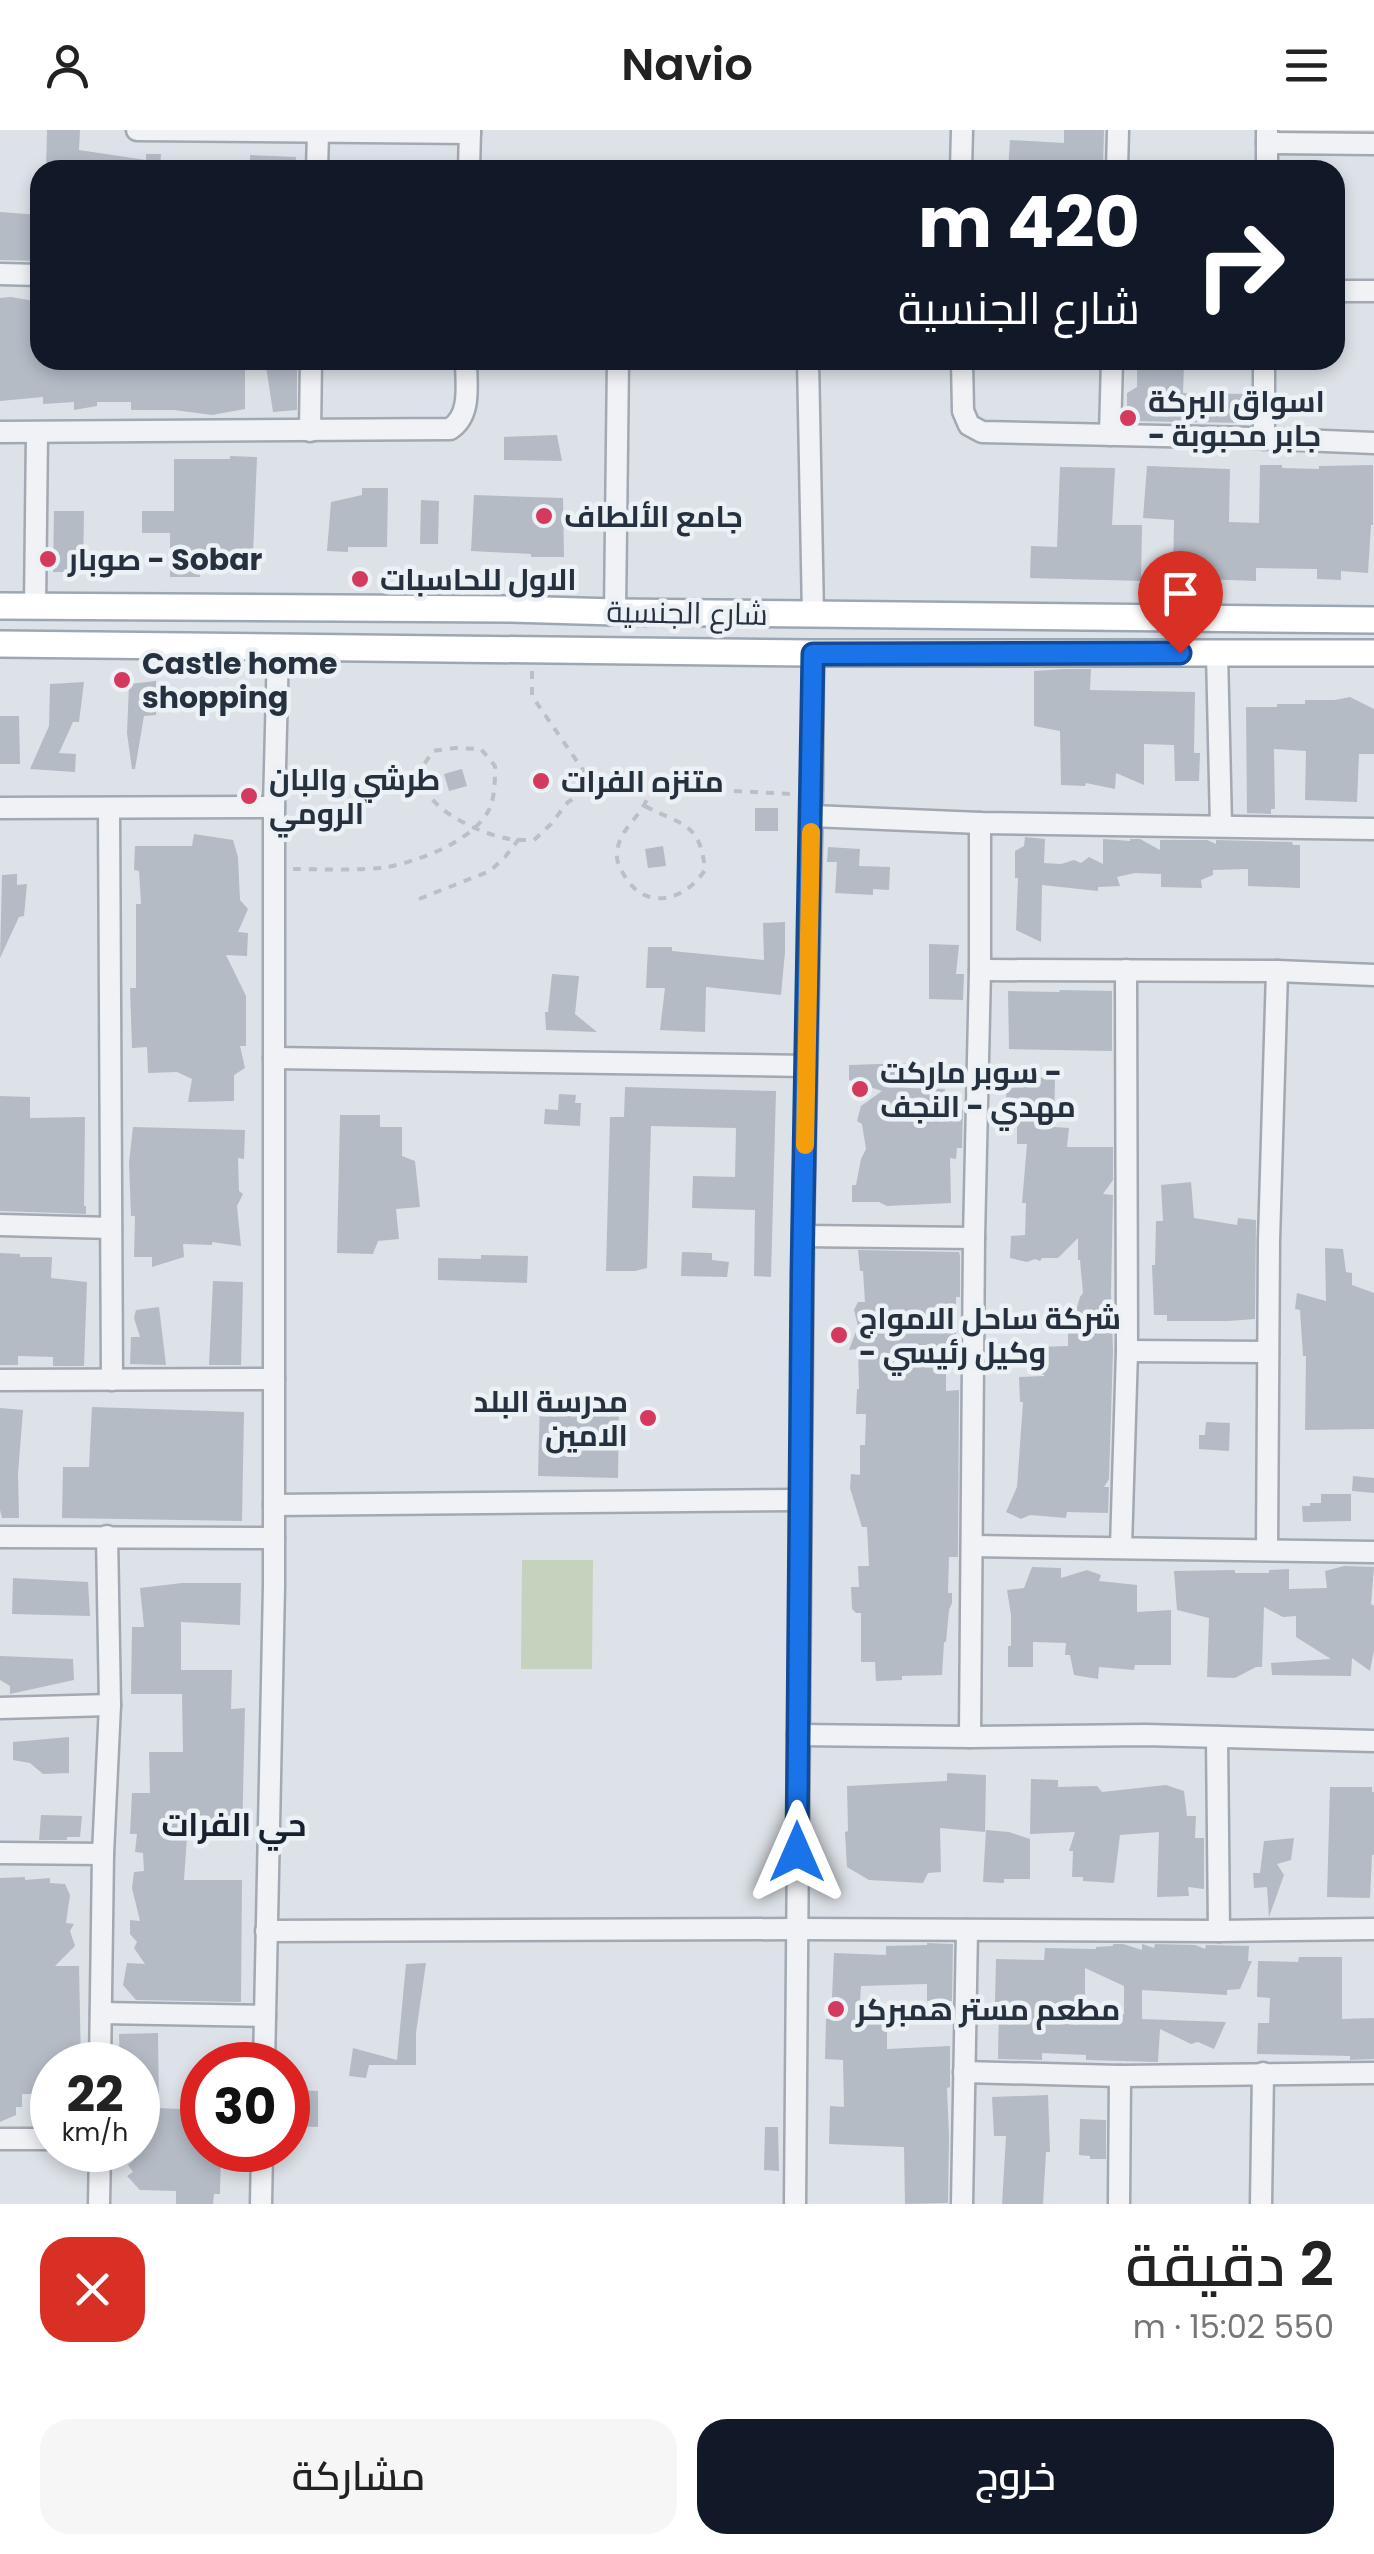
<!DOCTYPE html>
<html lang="ar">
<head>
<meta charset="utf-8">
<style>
  :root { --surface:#fff; --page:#f6f6f6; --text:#222; --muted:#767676; --accent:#111827 }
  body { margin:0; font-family:Poppins,Cairo,sans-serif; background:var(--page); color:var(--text); direction:rtl; height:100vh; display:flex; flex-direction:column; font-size:38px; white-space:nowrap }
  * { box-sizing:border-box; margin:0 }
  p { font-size:32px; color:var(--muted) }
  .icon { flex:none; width:55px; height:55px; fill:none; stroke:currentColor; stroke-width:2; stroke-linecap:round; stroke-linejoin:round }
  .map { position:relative; height:2074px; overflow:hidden; direction:ltr }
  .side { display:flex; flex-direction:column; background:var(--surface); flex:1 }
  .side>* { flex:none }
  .top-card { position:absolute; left:30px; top:30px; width:1315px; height:210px; border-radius:30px; box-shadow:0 5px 15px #0003; direction:rtl; background:#111827; color:#fff; overflow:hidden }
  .speed { position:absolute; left:30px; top:1912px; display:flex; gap:20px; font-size:50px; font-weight:700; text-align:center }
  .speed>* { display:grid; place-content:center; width:130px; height:130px; border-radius:50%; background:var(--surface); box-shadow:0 5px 15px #0003; line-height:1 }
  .speed small { font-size:25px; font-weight:400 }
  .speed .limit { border:15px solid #d22; background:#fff; color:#111 }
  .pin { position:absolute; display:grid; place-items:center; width:85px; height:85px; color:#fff; margin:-102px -42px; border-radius:50% 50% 50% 0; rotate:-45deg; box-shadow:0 0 10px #0007 }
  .pin .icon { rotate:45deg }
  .me { position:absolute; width:110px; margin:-55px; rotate:0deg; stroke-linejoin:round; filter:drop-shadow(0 0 8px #0008) }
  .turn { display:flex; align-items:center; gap:35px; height:210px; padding:0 40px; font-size:45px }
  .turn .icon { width:130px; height:130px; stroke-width:2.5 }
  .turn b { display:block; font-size:70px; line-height:85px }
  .round { display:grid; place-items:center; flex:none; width:105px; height:105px; border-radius:30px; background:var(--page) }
  .head { display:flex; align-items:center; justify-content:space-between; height:170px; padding:0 40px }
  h1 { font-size:60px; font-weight:600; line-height:75px }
  .cta { display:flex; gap:20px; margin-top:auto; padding:20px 40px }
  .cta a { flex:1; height:115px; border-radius:30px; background:var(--accent); color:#fff; font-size:40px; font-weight:600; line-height:115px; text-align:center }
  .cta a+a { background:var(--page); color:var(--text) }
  header { display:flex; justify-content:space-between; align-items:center; height:130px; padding:0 40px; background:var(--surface); font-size:45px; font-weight:600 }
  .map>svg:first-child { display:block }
  .green { fill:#c4d2be }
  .building { fill:#b4bbc5; fill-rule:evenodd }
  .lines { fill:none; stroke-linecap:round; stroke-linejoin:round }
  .minor-casing { stroke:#a2a9b2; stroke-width:25 }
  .major-casing { stroke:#9ca7b4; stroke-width:30 }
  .path { stroke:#bbc0c6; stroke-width:4; stroke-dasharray:8 8; stroke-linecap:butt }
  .minor { stroke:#f0f2f6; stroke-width:20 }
  .major { stroke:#fff; stroke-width:25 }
  .route-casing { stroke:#114b97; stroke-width:25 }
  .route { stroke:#1a73e8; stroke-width:18 }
  .slow { stroke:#f59e0b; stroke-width:18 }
  .poi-dot { fill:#d43a5d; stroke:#ecf1f5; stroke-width:4 }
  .labels { text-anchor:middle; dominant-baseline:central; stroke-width:9; stroke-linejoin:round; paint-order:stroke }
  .poi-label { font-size:30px; font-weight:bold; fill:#26313f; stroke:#ecf1f5; text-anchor:start }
  .street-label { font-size:30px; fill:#26313f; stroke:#ecf1f5 }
  .neighbourhood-label { font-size:32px; font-weight:bold; fill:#18222f; stroke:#ecf1f5 }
</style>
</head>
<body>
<header><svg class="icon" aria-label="menu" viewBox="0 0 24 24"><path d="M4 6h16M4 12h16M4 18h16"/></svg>Navio<svg class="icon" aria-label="person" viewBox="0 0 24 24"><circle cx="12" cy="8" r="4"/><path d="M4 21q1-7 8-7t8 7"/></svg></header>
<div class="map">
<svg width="1374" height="2074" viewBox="0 0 1374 2074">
  <rect width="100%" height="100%" fill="#dde2e8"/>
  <!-- green -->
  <polygon class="green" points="522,1430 593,1430 592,1539 521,1539"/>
  <!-- building -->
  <g class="building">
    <polygon points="47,0 80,0 79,20 146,30 146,24 161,24 160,40 46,40"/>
    <polygon points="1064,0 1104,0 1103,40 1008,40 1010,10 1064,13"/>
    <polygon points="250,25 296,27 295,40 250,40"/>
    <polygon points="0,82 40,85 40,131 0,130"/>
    <polygon points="11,167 40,172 40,230 245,230 245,279 212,285 174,280 131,280 131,272 97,272 97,276 74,280 74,272 43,274 43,267 0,271 0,168"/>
    <polygon points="265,230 297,230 297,280 273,282"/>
    <polygon points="1137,235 1184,236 1183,263 1248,264 1247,293 1127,291 1127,263 1137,257"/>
    <polygon points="557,305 562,331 504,330 504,307"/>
    <polygon points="230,326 257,327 253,425 200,424 200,447 170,447 170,403 142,403 142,381 174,381 174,329 230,329"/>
    <polygon points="1260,335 1282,335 1282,338 1319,339 1319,336 1373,335 1373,395 1371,395 1368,443 1341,441 1341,450 1317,449 1317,439 1256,438 1256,451 1173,448 1174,390 1143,388 1147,336 1230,339 1229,392 1259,393"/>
    <polygon points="1060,337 1115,338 1112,395 1142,395 1141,451 1030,448 1031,416 1057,417"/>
    <polygon points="362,358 388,358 387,417 348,417 348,422 327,421 331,372 362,365"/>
    <polygon points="474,365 563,368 564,427 531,427 531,424 471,421"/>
    <polygon points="421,370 439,371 438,414 420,414"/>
    <polygon points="54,381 84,381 83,442 53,442"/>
    <polygon points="1065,539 1091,539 1090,560 1195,562 1194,623 1200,623 1199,651 1175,651 1174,615 1144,614 1144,655 1116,643 1115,659 1086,653 1085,656 1061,655 1060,601 1034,596 1034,541"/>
    <polygon points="156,551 156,585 144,586 135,639 132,639 127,603 129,554"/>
    <polygon points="84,552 79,592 73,592 59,623 76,624 75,642 30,639 49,596 50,554"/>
    <polygon points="1350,567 1374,579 1374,624 1359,624 1357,672 1305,670 1306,621 1274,619 1275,679 1271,679 1271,684 1247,683 1246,577 1277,577 1277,574 1305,574 1305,570 1335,570"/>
    <polygon points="0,586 19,586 20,634 0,634"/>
    <polygon points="462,639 467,656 449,661 444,644"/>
    <rect x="755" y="678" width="23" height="23"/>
    <polygon points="194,704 233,710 238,727 240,770 248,779 238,802 248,803 247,826 226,825 246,866 246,916 240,916 245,938 234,945 234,971 188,972 192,949 177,942 148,943 147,917 132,918 130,858 136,858 136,774 141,774 139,741 134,740 135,716 192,716"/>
    <polygon points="1025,707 1045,709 1044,733 1061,734 1074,730 1081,733 1089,727 1103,734 1103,709 1130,711 1130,709 1140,709 1160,720 1160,710 1207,710 1216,714 1216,710 1292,712 1293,715 1300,715 1300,758 1248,756 1248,739 1213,740 1213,745 1201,750 1202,758 1161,757 1161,744 1135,743 1117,747 1120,756 1098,757 1098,761 1042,755 1041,812 1016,800 1018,748 1015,748 1015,721 1024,716"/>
    <polygon points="663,716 666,736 648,738 645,719"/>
    <polygon points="828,717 860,719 859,736 890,737 889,760 873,759 873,765 835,763 837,732 827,732"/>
    <polygon points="17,744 17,755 27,754 24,786 19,787 0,828 2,745"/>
    <polygon points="785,792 785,822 781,865 706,857 705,902 660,900 665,858 646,858 648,817 672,817 672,821 764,830 763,793"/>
    <polygon points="929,814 959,815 956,844 964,844 963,870 929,869"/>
    <polygon points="552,844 579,846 575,884 597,902 546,900 545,882 548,882"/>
    <polygon points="1060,860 1112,861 1112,921 1009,919 1008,861 1059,862"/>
    <polygon points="908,933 908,958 945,959 944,964 959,964 959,978 963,980 962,1018 957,1018 956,1029 950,1028 951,1073 887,1076 879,1072 852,1072 852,1055 856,1055 861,1029 866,1019 862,994 857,991 861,976 882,961 849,950 849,935"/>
    <polygon points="1007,946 1055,948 1054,997 1069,998 1067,1017 1113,1017 1113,1050 1103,1064 1113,1065 1111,1162 1113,1221 1109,1349 1104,1357 1109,1357 1108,1383 1067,1382 1066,1388 1030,1385 1021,1389 1006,1382 1017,1357 1023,1272 1020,1272 1019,1247 1045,1246 1012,1218 1068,1216 1068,1194 1072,1194 1080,1167 1083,1163 1080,1130 1078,1130 1078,1108 1058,1128 1042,1128 1040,1131 1035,1129 1027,1132 1010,1128 1011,1106 1025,1105 1026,1073 1022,1073 1027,1014 1017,1014 1017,973 1006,972"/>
    <polygon points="625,957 776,961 771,1147 754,1146 755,1080 692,1078 693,1046 735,1047 736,998 651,996 647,1138 635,1141 606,1141 610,987 624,987"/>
    <polygon points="559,964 576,965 575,973 581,973 580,996 544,994 545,979 558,980"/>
    <polygon points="0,966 30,967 30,988 85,987 84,1076 86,1076 86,1084 0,1081"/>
    <polygon points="340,985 380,985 380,997 402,997 402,1026 415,1031 420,1077 396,1079 399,1109 378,1111 373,1124 337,1123"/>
    <polygon points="133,997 245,1000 244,1029 238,1028 239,1061 243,1064 237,1076 241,1116 212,1112 212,1115 183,1114 184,1127 152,1137 152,1127 134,1127 135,1086 131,1086 129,1033"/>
    <polygon points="1191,1052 1194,1088 1237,1095 1238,1088 1256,1090 1255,1189 1228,1191 1167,1191 1167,1185 1154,1185 1152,1135 1155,1135 1156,1091 1163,1091 1161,1055"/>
    <polygon points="1325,1118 1343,1119 1346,1142 1352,1143 1352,1155 1374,1163 1374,1299 1305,1300 1306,1226 1303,1226 1300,1180 1295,1179 1297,1163 1326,1171"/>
    <polygon points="858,1120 959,1122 960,1126 960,1167 956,1167 956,1227 946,1228 946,1261 959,1260 958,1427 949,1427 948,1463 952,1463 952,1473 949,1480 946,1512 944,1512 942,1545 902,1546 902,1550 876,1551 875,1532 861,1532 861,1483 856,1483 852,1479 851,1457 859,1457 858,1436 869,1436 867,1397 862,1397 850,1358 851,1344 860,1345 860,1315 865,1315 866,1284 856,1284 857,1259 859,1259 858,1219 849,1220 858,1196 854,1180 858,1172 865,1172 863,1141 860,1141"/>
    <polygon points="682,1122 712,1123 712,1130 729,1132 727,1147 681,1146"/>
    <polygon points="0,1123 20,1124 20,1127 52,1127 51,1148 87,1152 84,1236 53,1236 53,1227 18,1226 18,1235 0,1235"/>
    <polygon points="481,1125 528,1126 527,1153 438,1150 438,1128 481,1129"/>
    <polygon points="213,1151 243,1152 241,1235 209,1235"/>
    <polygon points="159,1177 166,1235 130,1234 131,1207 140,1207 134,1188 136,1180"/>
    <polygon points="540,1269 619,1271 618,1348 538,1346"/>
    <polygon points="92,1277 244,1282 242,1391 62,1388 63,1337 89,1337"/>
    <polygon points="0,1278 23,1280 18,1344 19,1388 2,1388 0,1380"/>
    <polygon points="1206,1292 1230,1293 1229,1321 1199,1319 1199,1305 1205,1305"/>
    <polygon points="1353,1346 1374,1348 1374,1363 1352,1361"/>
    <polygon points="1321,1364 1351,1364 1351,1391 1303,1392 1302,1376 1310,1376 1310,1373 1321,1373"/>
    <polygon points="1344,1436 1374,1437 1371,1474 1374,1476 1374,1520 1370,1541 1352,1528 1351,1546 1272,1545 1271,1533 1331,1529 1296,1507 1296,1486 1283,1487 1264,1477 1262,1537 1256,1537 1235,1548 1207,1547 1209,1488 1177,1480 1174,1441 1235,1440 1235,1443 1269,1443 1269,1440 1289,1439 1289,1459 1327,1458 1325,1441"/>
    <polygon points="1032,1437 1061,1438 1061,1448 1087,1440 1101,1445 1099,1451 1137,1455 1137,1482 1171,1480 1171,1535 1135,1535 1134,1540 1099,1537 1098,1549 1074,1545 1070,1525 1065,1525 1066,1513 1033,1512 1033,1537 1008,1537 1008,1516 1011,1516 1011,1485 1007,1460 1024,1458"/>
    <polygon points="13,1448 88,1452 90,1486 12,1484"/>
    <polygon points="182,1453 241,1453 240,1495 181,1492 181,1540 232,1540 231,1579 245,1578 242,1709 187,1706 184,1750 242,1750 241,1872 136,1870 123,1855 127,1833 145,1834 134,1818 137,1812 130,1804 130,1790 140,1791 132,1758 134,1742 144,1741 143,1723 135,1722 137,1704 130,1704 132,1663 150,1663 149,1622 183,1622 182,1564 131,1564 132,1497 144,1497 140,1458"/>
    <polygon points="0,1526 73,1529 74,1550 10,1564 10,1556 0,1550"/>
    <polygon points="69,1607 69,1643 43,1644 30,1633 13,1630 13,1612"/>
    <polygon points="947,1643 986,1645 985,1702 940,1698 941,1742 928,1743 923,1753 869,1750 847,1737 845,1702 848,1701 847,1656 947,1651"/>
    <polygon points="1031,1649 1058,1650 1058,1657 1097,1656 1102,1662 1166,1655 1184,1661 1187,1686 1196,1686 1195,1708 1204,1708 1204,1759 1188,1757 1189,1766 1157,1767 1159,1702 1120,1705 1114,1753 1083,1751 1083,1747 1072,1747 1073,1721 1069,1721 1075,1702 1030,1704"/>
    <polygon points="1330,1657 1372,1657 1372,1662 1374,1662 1374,1725 1372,1725 1370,1768 1327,1767"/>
    <polygon points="41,1685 82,1686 80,1707 67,1707 67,1710 39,1710"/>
    <polygon points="986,1700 1009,1702 1030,1709 1030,1749 1004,1749 1004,1753 983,1752"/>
    <polygon points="1294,1708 1291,1730 1277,1734 1284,1745 1269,1787 1267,1757 1254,1758 1253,1743 1260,1743 1264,1711"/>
    <polygon points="25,1747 25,1750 50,1748 50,1753 65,1754 70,1765 66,1793 74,1794 70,1801 75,1816 55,1836 79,1836 81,1935 52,1935 52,1964 22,1964 22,1977 16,1977 16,1985 0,1992 0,1748"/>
    <polygon points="927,1813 953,1814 952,1871 927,1871 927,1854 861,1856 859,1890 887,1890 887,1919 950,1916 950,1957 947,1958 949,2006 948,2073 905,2074 904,2017 829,2014 830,1976 844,1977 843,1930 825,1929 826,1889 831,1889 834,1823 886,1825 886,1816 927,1815"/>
    <path d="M1113 1814H1123L1142 1820V1814L1154 1818 1155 1814 1195 1815 1205 1819 1206 1815 1249 1816 1248 1831H1252L1240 1859 1227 1860V1865L1142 1860V1889L1226 1892 1214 1919 1198 1912 1191 1914 1160 1899 1158 1932 1086 1930V1925L1042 1923V1930L998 1929 999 1872H995L996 1829 1044 1830 1045 1818 1096 1819V1817L1113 1816ZM1085 1838 1124 1856V1884H1085Z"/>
    <polygon points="1299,1827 1342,1827 1342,1889 1374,1888 1374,1929 1350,1930 1350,1926 1257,1924 1258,1893 1269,1893 1270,1868 1257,1867 1258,1831 1298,1832"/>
    <polygon points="426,1833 416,1903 416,1935 369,1935 366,1948 349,1946 353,1918 397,1930 406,1834"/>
    <polygon points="158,1903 159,1978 202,1980 202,2020 221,2020 220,2064 214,2064 213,2074 176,2074 176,2061 140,2060 127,2046 133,2042 128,2035 134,2030 134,2020 138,2020 138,1935 120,1935 119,1904"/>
    <polygon points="295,1960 318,1961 318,1997 291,1996"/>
    <polygon points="1048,1965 1050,2022 1046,2022 1043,2074 1002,2074 1006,2006 994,2006 992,1967"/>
    <polygon points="1080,1989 1106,1990 1106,2029 1090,2029 1090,2026 1079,2025"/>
    <polygon points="765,1997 778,1997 779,2041 764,2040"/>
  </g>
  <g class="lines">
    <defs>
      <g id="minor">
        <polyline points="137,0 470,3"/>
        <polyline points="1267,13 1374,14"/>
        <polyline points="317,40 318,3"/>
        <polyline points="469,40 470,0"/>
        <polyline points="961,40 962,0"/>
        <polyline points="1117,40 1118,0"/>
        <polyline points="1267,40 1267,2"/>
        <polyline points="0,144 40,145"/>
        <polyline points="1335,161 1374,161"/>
        <polyline points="808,230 813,485"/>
        <polyline points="962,230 963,281 969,295 982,302 1251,308 1374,313"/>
        <polyline points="310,301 311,230"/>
        <path d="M0 302 450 299C472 285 466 254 466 230"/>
        <polyline points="1110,305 1112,230"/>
        <polyline points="1264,309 1264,230"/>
        <polyline points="35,476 37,303"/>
        <polyline points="615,482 618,230"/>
        <polyline points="1217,523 1221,696"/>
        <polyline points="0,678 274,677"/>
        <polyline points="109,678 112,1250"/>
        <polyline points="812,686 980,693 1374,699"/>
        <polyline points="980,840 1277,841 1374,845"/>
        <polyline points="274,928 806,936"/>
        <polyline points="0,1095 111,1098"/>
        <polyline points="803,1106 974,1108"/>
        <polyline points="1127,1221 1268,1222"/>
        <polyline points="0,1250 274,1249"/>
        <polyline points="274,1375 800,1370"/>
        <polyline points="0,1407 274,1408"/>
        <polyline points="973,1416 1374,1422"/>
        <polyline points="1121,1417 1127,1221 1126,840"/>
        <polyline points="1267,1420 1269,1110 1277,841"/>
        <polyline points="0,1578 110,1575"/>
        <polyline points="798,1605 970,1607 1145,1605 1374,1611"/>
        <polyline points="970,1607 974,1108 980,840 980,693"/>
        <polyline points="1217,1607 1219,1801"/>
        <polyline points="0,1723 103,1724"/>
        <polyline points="266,1801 797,1799 1219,1801 1374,1799"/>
        <polyline points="101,1883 265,1886"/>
        <polyline points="100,1935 103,1724 110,1575 107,1406"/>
        <polyline points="264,1935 274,1456 274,677 278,519"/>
        <polyline points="964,1942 1120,1946 1374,1943"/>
        <polyline points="0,2009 52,2009"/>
        <polyline points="99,2074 100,2020"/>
        <polyline points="261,2074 262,2020"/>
        <polyline points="795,2074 803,1106 812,664 813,523"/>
        <polyline points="962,2074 967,1800"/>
        <polyline points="1119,2074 1120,1946"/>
        <polyline points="1261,2074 1263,1943"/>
      </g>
      <g id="major">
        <polyline points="0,476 510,479 615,482 1374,490"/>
        <polyline points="0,514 813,523 1374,523"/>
      </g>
    </defs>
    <!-- minor casing -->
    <use href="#minor" class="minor-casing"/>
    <!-- major casing -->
    <use href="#major" class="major-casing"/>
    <!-- path -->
    <g class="path">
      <polyline points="532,541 532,566 585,643 601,652 624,662 684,662 715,660 792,664"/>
      <path d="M645 676C682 696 700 691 705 740 685 771 645 782 624 745 620 738 616 731 617 723 619 697 643 687 649 663"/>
      <path d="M293 739C322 739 359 741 387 737 420 731 479 709 491 675 495 663 495 649 495 636L481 619 455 618 433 621 421 639C423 646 424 655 428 662 437 684 487 706 510 709 518 710 526 710 534 710L551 694 568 672 601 652"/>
      <polyline points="419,769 490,741 505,727 519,709"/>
    </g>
    <!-- minor -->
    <use href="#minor" class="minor"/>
    <!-- major -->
    <use href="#major" class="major"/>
  </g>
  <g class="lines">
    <defs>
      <polyline id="route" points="797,1722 802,1144 813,524 1180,523"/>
    </defs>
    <!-- route casing -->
    <use href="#route" class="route-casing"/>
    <!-- route -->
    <use href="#route" class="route"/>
    <!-- slow -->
    <polyline class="slow" points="805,1015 811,702"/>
  </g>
  <!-- markers -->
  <g class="poi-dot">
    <circle cx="1128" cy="288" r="10"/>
    <circle cx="544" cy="386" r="10"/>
    <circle cx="48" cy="429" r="10"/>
    <circle cx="360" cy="449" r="10"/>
    <circle cx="122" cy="550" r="10"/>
    <circle cx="541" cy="651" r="10"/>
    <circle cx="249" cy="666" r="10"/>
    <circle cx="860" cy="959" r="10"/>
    <circle cx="839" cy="1205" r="10"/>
    <circle cx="648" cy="1288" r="10"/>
    <circle cx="836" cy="1879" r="10"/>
  </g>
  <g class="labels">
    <!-- poi labels -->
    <g class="poi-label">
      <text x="1148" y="271">اسواق البركة<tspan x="1148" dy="34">- جابر محبوبة</tspan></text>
      <text x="564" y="386">جامع الألطاف</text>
      <text x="68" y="429">صوبار - Sobar</text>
      <text x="380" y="449">الاول للحاسبات</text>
      <text x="142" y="533">Castle home<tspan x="142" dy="34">shopping</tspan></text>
      <text x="269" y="649">طرشي والبان<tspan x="269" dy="34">الرومي</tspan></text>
      <text x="561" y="651">متنزه الفرات</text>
      <text x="880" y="942">سوبر ماركت -<tspan x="880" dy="34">مهدي - النجف</tspan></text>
      <text x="859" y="1188">شركة ساحل الامواج<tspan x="859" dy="34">- وكيل رئيسي</tspan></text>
      <text x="628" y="1271" text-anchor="end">مدرسة البلد<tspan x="628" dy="34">الامين</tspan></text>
      <text x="856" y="1879">مطعم مستر همبركر</text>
    </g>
    <!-- street labels -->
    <g class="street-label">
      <text transform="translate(687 483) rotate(1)">شارع الجنسية</text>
    </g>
    <!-- neighbourhood labels -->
    <g class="neighbourhood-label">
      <text x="234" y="1694">حي الفرات</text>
    </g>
  </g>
</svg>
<div class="speed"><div>22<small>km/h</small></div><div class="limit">30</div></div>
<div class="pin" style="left:1180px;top:523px;background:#d93025"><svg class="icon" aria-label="arrive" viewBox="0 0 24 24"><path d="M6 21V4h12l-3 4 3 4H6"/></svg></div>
<svg class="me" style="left:797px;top:1722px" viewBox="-20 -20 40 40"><path d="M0-17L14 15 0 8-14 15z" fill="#1a73e8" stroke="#fff" stroke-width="4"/></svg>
<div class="top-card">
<div class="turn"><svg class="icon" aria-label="right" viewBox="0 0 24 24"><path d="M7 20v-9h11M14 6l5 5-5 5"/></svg><div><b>420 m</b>شارع الجنسية</div></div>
</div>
</div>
<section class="side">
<div class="head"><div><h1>2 دقيقة</h1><p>550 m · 15:02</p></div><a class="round" style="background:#d93025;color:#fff"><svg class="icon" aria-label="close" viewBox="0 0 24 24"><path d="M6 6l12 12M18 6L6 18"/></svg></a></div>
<div class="cta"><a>خروج</a><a>مشاركة</a></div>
</section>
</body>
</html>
